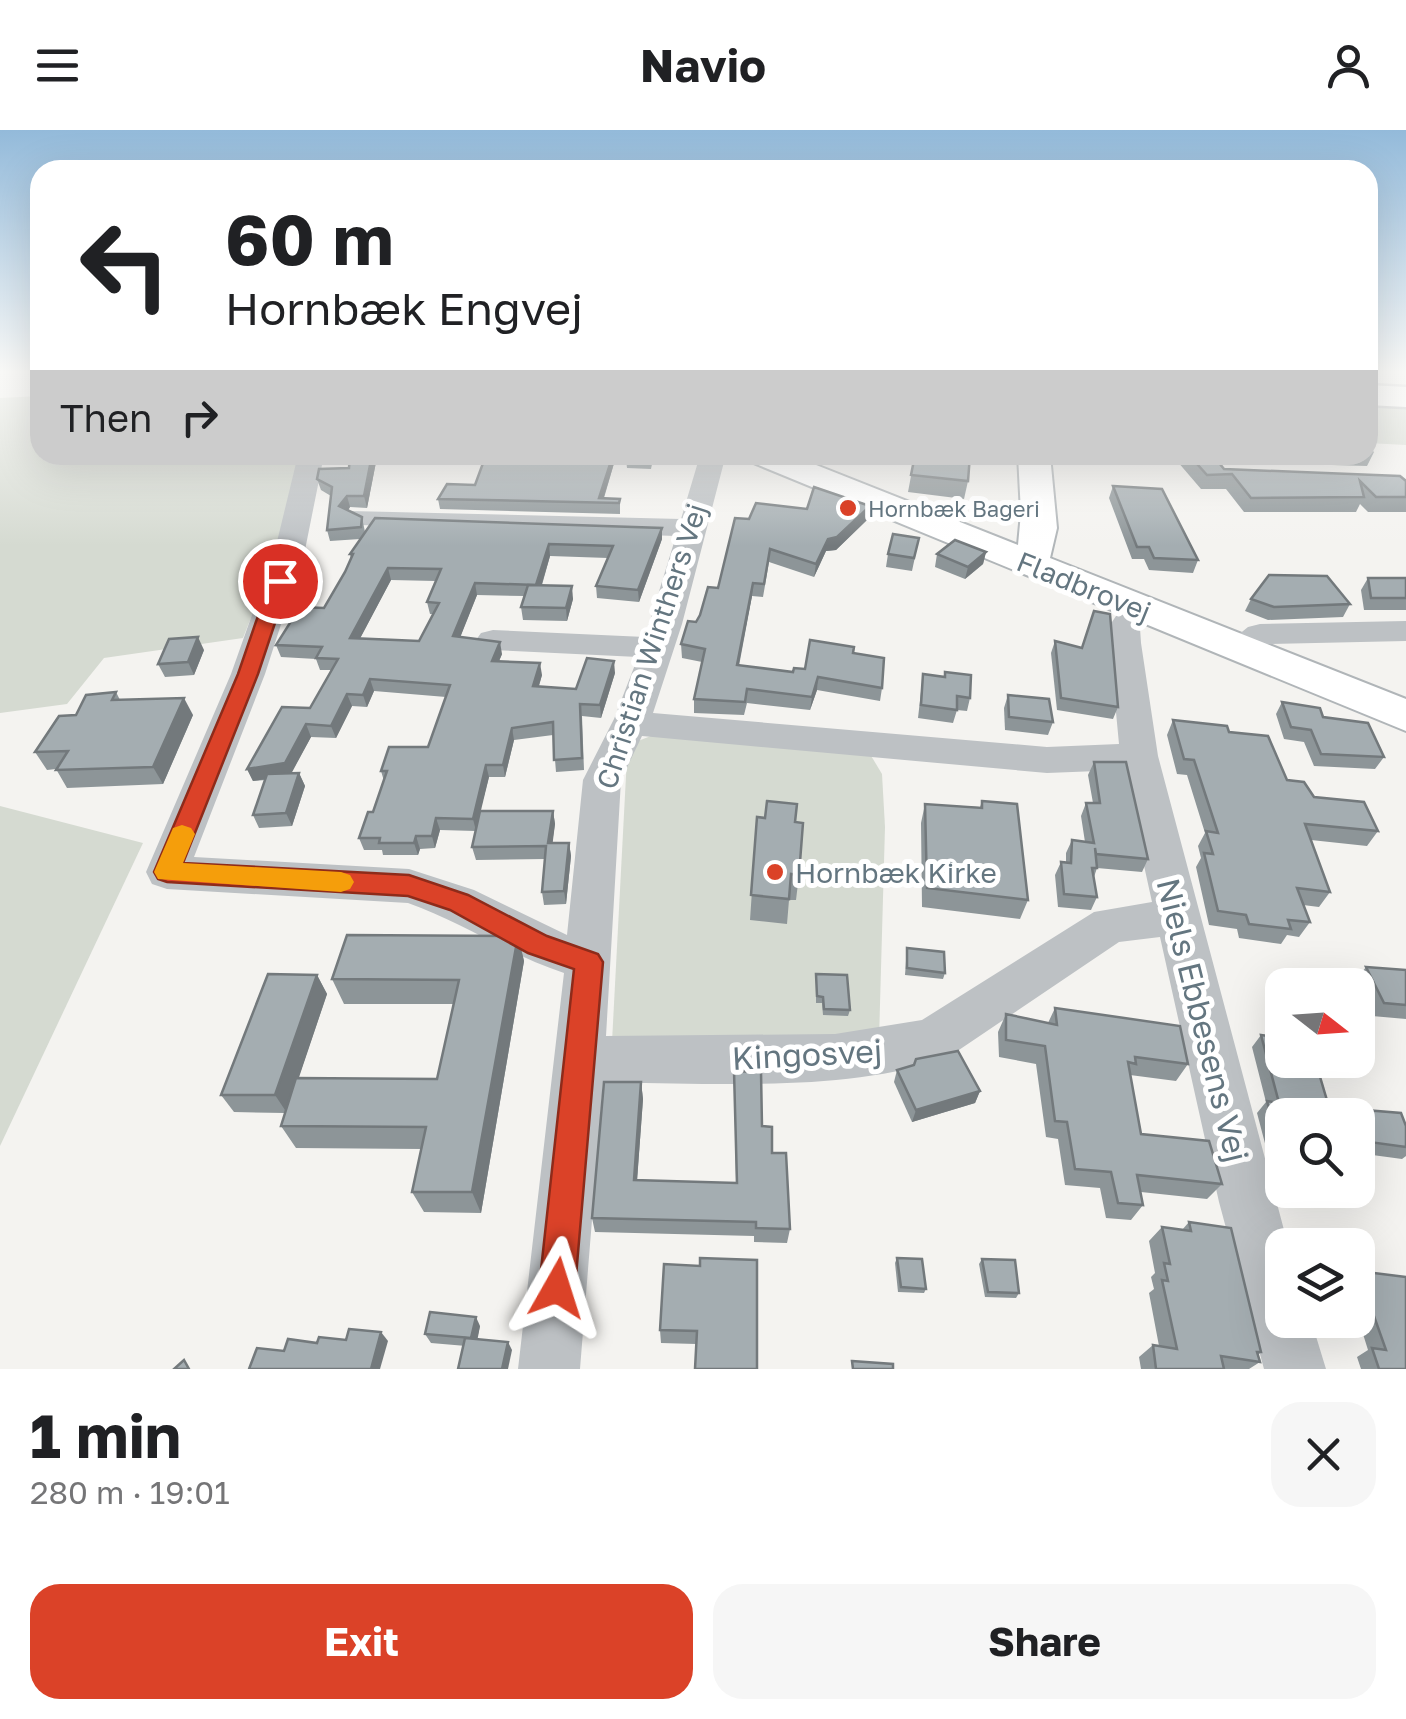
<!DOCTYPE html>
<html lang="en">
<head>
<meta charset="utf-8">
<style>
  :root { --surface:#fff; --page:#f6f6f6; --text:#202124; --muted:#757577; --accent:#db4228 }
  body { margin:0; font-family:"Golos Text",sans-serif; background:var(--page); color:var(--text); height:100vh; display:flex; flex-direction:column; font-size:38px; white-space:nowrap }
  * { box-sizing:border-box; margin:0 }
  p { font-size:32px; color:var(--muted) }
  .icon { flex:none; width:55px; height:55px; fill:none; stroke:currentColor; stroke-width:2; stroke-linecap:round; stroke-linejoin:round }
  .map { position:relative; height:1239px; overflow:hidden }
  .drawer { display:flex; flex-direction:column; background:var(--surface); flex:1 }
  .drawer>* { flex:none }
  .hud { position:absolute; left:30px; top:30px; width:1348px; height:305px; border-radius:30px; box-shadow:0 10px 40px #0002; background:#fff; color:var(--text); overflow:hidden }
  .needle { width:65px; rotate:107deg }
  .controls { position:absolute; left:1265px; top:838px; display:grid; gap:20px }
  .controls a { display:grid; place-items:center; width:110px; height:110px; border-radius:20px; background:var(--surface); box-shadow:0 10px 40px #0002; font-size:50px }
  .pin { position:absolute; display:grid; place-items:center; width:85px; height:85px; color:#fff; margin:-42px; border:5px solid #fff; border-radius:50%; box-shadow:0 2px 10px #0007 }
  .me { position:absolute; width:110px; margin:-55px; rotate:6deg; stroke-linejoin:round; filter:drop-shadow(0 0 8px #0008) }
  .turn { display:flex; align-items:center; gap:35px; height:210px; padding:0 30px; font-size:45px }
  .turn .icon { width:130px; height:130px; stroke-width:2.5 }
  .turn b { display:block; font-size:70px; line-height:85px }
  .then { display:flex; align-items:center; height:95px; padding:0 30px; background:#0003; gap:20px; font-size:38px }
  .round { display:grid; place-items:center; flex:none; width:105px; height:105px; border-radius:30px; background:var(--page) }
  .overview { display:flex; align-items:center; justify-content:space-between; height:170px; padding:0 30px }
  h1 { font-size:60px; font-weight:700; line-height:75px }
  .cta { display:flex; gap:20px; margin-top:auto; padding:20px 30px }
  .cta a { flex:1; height:115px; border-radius:30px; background:var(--accent); color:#fff; font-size:40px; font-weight:700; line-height:115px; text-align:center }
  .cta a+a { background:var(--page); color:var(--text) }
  header { display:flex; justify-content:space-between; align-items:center; height:130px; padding:0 30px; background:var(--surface); font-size:45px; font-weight:700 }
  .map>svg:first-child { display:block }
  .green { fill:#d5dad1 }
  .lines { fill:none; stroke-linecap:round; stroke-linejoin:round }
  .major-casing { stroke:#b0b5b8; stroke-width:4 }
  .highway-casing { stroke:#b0b4b7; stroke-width:5 }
  .minor { fill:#bdc1c4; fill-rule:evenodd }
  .major { fill:#fff; fill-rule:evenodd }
  .highway { fill:#fff; fill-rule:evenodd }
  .wall { fill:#8d9598; fill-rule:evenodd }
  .shaded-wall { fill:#73797c }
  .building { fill:#a4adb1; stroke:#73797c; stroke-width:2.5; fill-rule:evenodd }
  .route { fill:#db4228; stroke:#8e2b1a; stroke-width:2.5 }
  .slow { fill:#f59e0b }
  .poi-dot { fill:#db4228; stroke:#fff; stroke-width:4 }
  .labels { text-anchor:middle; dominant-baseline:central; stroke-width:10; stroke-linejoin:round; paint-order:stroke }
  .far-poi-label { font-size:22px; fill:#647680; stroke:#fff; text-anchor:start }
  .street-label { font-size:28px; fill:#647680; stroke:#fff }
  .poi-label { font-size:28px; fill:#647680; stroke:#fff; text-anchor:start }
  .near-street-label { font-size:32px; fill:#647680; stroke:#fff }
</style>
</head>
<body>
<header><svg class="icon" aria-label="menu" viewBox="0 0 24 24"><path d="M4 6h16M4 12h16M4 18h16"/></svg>Navio<svg class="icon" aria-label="person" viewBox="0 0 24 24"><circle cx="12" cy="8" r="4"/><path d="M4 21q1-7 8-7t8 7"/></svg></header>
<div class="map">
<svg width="1406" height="1239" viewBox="0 0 1406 1239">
  <rect width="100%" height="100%" fill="#f4f3f0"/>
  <!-- green -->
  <g class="green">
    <polygon points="40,266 40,325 299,325 282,409 243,508 104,528 67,574 0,583 0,268"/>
    <polygon points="1368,269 1406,272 1406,315 1368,313"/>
    <polygon points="656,604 870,624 882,644 885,697 879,910 612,912 627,627 638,611"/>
    <polygon points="0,676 143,713 0,1016"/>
  </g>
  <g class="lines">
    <defs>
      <polygon id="major" points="746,325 791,325 1018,415 1021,383 1018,325 1050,325 1057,398 1050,428 1406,569 1406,601 751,332"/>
      <polygon id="highway" points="1368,255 1406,257 1406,277 1368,275"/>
    </defs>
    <!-- major casing -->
    <use href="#major" class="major-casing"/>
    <!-- highway casing -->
    <use href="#highway" class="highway-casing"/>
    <!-- minor -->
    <g class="minor">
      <path d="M298 325H324L305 420 265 544 194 727 409 739 474 760 567 805 583 650 614 589 638 527 493 520 481 517 476 510 481 503 493 500 645 507 676 406 360 395 346 387 350 381 681 389 698 332 702 327H720L724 332 682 494 653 583 1047 617 1119 614 1108 498 1126 471H1148L1153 478 1140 498 1141 513 1158 626 1288 1115H1282V1190H1311L1326 1239H1264L1219 1072 1160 807 1119 812 950 926C849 964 712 952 603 953L580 1239H518L564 843C509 825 462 792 408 773L167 759 152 754 146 742 231 544 275 420ZM642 606 1047 643 1123 640 1152 772 1094 782 922 890 835 904 606 906 621 650Z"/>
      <polygon points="1406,491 1406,511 1268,514 1239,528 1227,525 1222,518 1248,497 1260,494"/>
    </g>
    <!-- major -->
    <use href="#major" class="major"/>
    <!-- highway -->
    <use href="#highway" class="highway"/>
  </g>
  <!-- wall -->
  <g class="wall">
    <polygon points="1368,316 1374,322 1367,336 1227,332 1221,336 1224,339 1406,351 1406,382 1368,382 1360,374 1356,382 1244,382 1226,359 1201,359 1177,331 1179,325 1368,325"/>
    <path d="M350 325H376L377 327 367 378 350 377 348 381 362 387 365 402 662 398V409L639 472 597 468 596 456 608 428 550 426 542 455 573 469 567 491 523 490 521 477 525 466 477 465 460 507 502 524 499 531 542 545 539 556 576 559 615 543 601 588 582 586 584 640 556 642 553 605 514 610 505 647H489L480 681H553L555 694 552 713H569L571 726 566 774 544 775 542 762 545 729 476 730 472 717 476 701 440 700 435 718 420 719 418 725H383L382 720H364L359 708 373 682 384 651 381 641 428 617 446 567 374 561 367 577 352 576 336 608 311 607 291 643H299L305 656 292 696 259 698 253 685 265 650 253 651 247 639 310 578 331 540H320L316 529 281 527 276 515 324 478 345 442 351 429 350 424 360 409 330 411 327 400 331 366 321 360 317 349 349 338ZM391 450 436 451 427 472 430 484H433L419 511 360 508Z"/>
    <polygon points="654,325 651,339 627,338 626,329"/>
    <polygon points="865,325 891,325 891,328"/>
    <polygon points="915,325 968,351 964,369 908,362"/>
    <polygon points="615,330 604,368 620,369 620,384 440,379 438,369"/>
    <polygon points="1113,356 1198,430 1193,443 1149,440 1144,429 1132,429 1109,368"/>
    <polygon points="870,376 869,388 836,420 826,421 814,447 769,432 763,467 752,466 739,536 793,542 853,523 882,558 880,571 817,560 810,580 747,573 744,585 694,583 694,569 702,532 682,528 681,514 718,458 749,389 807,379"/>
    <polygon points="919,408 912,441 886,437 888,424"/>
    <polygon points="986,422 983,434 965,449 935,437 937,424"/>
    <polygon points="1368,448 1406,448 1406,480 1364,480 1361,460"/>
    <polygon points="1251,469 1350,474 1343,487 1268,490 1245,481"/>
    <polygon points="1055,511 1118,577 1113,589 1057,580 1051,523"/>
    <polygon points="204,520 194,545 165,547 158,534"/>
    <polygon points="945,542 970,568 967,581 957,580 953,593 918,588 923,544 944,547"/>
    <polygon points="116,562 120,570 193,585 163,654 67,658 56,639 47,640 35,622 76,585"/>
    <polygon points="1008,565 1053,592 1048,605 1005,600 1004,578"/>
    <polygon points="1282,572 1323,587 1384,627 1375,639 1314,636 1304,612 1284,609 1276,584"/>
    <polygon points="1173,590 1229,602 1287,650 1314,667 1378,701 1367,716 1311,710 1330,762 1319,777 1303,775 1310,792 1299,807 1287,805 1281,814 1239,808 1237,799 1209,795 1196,737 1201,728 1198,716 1205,703 1187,645 1177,644 1167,605"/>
    <polygon points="1094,632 1148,729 1142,742 1097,738 1094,747 1097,767 1091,780 1058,777 1055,745 1061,732 1066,733 1066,723 1072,710 1085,712 1081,686 1086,673 1093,673 1088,645"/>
    <polygon points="982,671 1028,770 1020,789 922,777 921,693 925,674 980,677"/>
    <polygon points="757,687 795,692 799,745 796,770 789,770 787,794 750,790"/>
    <polygon points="518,806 524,831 481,1083 424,1082 412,1062 422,1019 296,1018 281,996 285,983 234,982 221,965 317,845 327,864 298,949 437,949 454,874 344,874 332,849"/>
    <polygon points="907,818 945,843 943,849 905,845"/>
    <polygon points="1366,837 1406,840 1406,889 1372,886 1356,850"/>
    <polygon points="816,844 850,880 848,886 823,885 822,873 816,873"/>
    <polygon points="1055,878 1188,934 1176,951 1130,945 1141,1004 1222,1054 1207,1069 1141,1062 1143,1075 1131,1090 1106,1088 1100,1058 1065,1055 1058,1009 1046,1007 1036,934 999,927 998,902 1006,884 1048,893"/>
    <polygon points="1261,905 1329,977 1406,996 1406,1026 1402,1029 1365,1024 1358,1044 1358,985 1282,985 1282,1042 1272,1040 1257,983 1266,972 1252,917"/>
    <polygon points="897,940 980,961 975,973 912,992 894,952"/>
    <polygon points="734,941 762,996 772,1023 790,1099 787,1113 754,1112 754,1106 595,1102 592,1088 641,952 643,969 637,1050 736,1053"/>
    <polygon points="1189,1092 1261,1222 1258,1225 1260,1232 1249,1239 1141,1239 1139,1227 1153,1215 1159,1216 1149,1163 1154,1159 1151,1147 1155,1143 1149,1111 1162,1097 1182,1100"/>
    <polygon points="897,1128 926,1159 924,1163 898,1162 895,1133"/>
    <polygon points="982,1129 1019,1163 1016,1168 985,1167 979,1134"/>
    <polygon points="664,1134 757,1239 696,1214 661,1213 660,1200"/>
    <polygon points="1358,1141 1406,1239 1361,1239 1357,1227 1368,1220 1358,1188"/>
    <polygon points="480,1196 477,1209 512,1220 431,1213 425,1204"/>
  </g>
  <!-- shaded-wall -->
  <g class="shaded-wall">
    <polygon points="372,325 376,325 377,327 367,378 364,366"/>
    <polygon points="613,325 615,325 615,330 602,373 599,368"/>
    <polygon points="1222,325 1230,325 1227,332 1210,343 1216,329"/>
    <polygon points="347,366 350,377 342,388 339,376"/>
    <polygon points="870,376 869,388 836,420 826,421 814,447 816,434 828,409"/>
    <polygon points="662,398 662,409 639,472 638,460"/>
    <polygon points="549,414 550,426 538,467 536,455"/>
    <polygon points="986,422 983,434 965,449 968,437"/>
    <polygon points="388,438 391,450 354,520 350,508"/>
    <polygon points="475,453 477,465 456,518 453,506"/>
    <polygon points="753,453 752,466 736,549 737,535"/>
    <polygon points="572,456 573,469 567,491 566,478"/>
    <polygon points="198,507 204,520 194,545 188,532"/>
    <polygon points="500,512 502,524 494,543 492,531"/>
    <polygon points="614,531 615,543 601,588 600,575"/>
    <polygon points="540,533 542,545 535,568 533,556"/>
    <polygon points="818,547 817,560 810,580 812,567"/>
    <polygon points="370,549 374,561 367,577 363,565"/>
    <polygon points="347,564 352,576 336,608 331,596"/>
    <polygon points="184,568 193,585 163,654 153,637"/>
    <polygon points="306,594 311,607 290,646 253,651 247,639"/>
    <polygon points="512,598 514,610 505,647 503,635"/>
    <polygon points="486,635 489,647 476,701 473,689"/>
    <polygon points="299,643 305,656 292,696 286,683"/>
    <polygon points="553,681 555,694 551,726 548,713"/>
    <polygon points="436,688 440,700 435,718 432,706"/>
    <polygon points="416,706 420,719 418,725 414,713"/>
    <polygon points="569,713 571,726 566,774 564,761"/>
    <polygon points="518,806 524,831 481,1083 472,1062"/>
    <polygon points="317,845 327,864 287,983 275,965"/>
    <polygon points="641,952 643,969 636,1065 634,1050"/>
    <polygon points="980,961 975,973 912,992 916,980"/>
    <polygon points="476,1187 480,1196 476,1217 471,1208"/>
    <polygon points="381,1202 388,1211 380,1239 371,1239"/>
    <polygon points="508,1212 512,1220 508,1239 502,1239"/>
  </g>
  <!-- building -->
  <g class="building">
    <polygon points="350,325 372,325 364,366 347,366 339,376 362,387 361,397 327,400 332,357 317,349 319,339 349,338"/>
    <polygon points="486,325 613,325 599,368 620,369 619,373 438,369 447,354 475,355"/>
    <polygon points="627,325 652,325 651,329 626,329"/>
    <polygon points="915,325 970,325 968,351 911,345"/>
    <polygon points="1189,325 1222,325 1216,329 1224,339 1400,346 1406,351 1406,367 1376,367 1360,351 1364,367 1251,368 1232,344 1207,345"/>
    <polygon points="1113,356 1162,359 1198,430 1154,428 1149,417 1137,417"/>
    <polygon points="814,357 870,376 837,407 828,409 816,434 770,419 764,454 753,453 737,535 793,542 794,538 805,539 810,510 854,517 853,523 884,528 882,558 818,547 812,567 747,559 745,572 694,569 705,519 681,514 688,491 696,492 700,485 708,457 718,458 735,388 749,389 756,373 807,379"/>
    <path d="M375 388 662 398 638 460 596 456 613 416 549 414 536 455 475 453 453 506 500 512 492 531 540 533 533 556 576 559 587 528 614 531 600 575 580 574 582 628 554 630 553 592 512 598 503 635H486L473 689 436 688 432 706H416L414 713H379L380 708H359L368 682H373L387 641H381L389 617H428L450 555 370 549 363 565 347 564 331 596 306 594 285 633 247 639 282 577 310 578 338 529 316 528 322 517 276 515 300 477 324 478 345 442 353 424H350ZM388 438 441 439 427 472 439 473 419 511 350 508Z"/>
    <polygon points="893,404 919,408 914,428 888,424"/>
    <polygon points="955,410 986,422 968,437 937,424"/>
    <polygon points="1269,445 1327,446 1350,474 1274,477 1251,469"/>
    <polygon points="1368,448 1406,448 1406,468 1371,468"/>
    <polygon points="528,455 572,456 566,478 521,477"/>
    <polygon points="1094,481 1110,484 1118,577 1061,568 1055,511 1082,518"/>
    <polygon points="198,507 188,532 158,534 169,509"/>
    <polygon points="945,542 971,545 970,568 957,566 957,580 921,575 923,544 945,547"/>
    <polygon points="116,562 112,570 184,568 153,637 56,640 68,621 35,622 59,586 76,585 86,565"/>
    <polygon points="1008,565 1049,569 1053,592 1009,587"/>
    <polygon points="1282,572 1320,578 1323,587 1368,593 1384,627 1321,624 1311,600 1291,597"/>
    <polygon points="1173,590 1227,596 1229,602 1268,606 1287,650 1304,652 1314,667 1364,672 1378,701 1305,694 1330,762 1297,758 1310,792 1288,790 1291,799 1249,794 1246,785 1218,781 1204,723 1213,724 1206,701 1218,703 1194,630 1184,629"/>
    <polygon points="1094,632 1126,632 1148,729 1096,724 1095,718 1097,738 1092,738 1097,767 1064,764 1061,732 1071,733 1072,710 1094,713 1086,673 1100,673"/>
    <polygon points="299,643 286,683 253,685 267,644"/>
    <polygon points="767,671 797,674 795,692 803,693 799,745 791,744 789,769 751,765 757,687 765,688"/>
    <polygon points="982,671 1017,674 1028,770 927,758 925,674 982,678"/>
    <polygon points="480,681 553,681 548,713 569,713 564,761 542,762 546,716 472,717"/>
    <polygon points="347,805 518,806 472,1062 412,1062 426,997 281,996 296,948 437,949 459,850 332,849"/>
    <polygon points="907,818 944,822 945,843 907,838"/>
    <polygon points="1366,837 1406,840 1406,875 1384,873"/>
    <polygon points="268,844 317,845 275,965 221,965"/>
    <polygon points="816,844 847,845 850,880 824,879 823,867 817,866"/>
    <polygon points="1055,878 1180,896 1188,934 1135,927 1136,934 1128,932 1141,1004 1209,1011 1222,1054 1137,1045 1143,1075 1118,1073 1111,1042 1075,1039 1067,992 1055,991 1045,916 1006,910 1006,884 1057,895"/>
    <polygon points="1261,905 1282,908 1282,930 1315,930 1329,977 1401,983 1406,996 1406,1017 1370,1012 1358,1043 1358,985 1282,985 1282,1029 1267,971 1279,973"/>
    <polygon points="958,921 980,961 916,980 897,940 914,935 916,929"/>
    <polygon points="734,941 761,942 762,996 772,997 772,1023 786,1023 790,1099 756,1098 756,1092 592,1088 604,952 641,952 634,1050 737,1053"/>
    <polygon points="1189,1092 1231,1098 1261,1222 1257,1222 1260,1232 1221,1226 1224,1239 1156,1239 1153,1215 1177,1219 1162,1150 1168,1151 1164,1133 1170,1134 1162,1097 1191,1101"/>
    <polygon points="700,1128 757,1130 757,1239 695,1239 697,1201 660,1200 664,1134 700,1136"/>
    <polygon points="897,1128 922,1129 926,1159 901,1157"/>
    <polygon points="982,1129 1015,1130 1019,1163 988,1162"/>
    <polygon points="1358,1141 1406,1147 1406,1239 1379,1239 1372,1218 1386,1220"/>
    <polygon points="430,1182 476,1187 471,1208 425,1204"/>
    <polygon points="349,1199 381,1202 371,1239 249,1239 257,1218 284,1221 288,1209 317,1213 319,1207 346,1210"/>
    <polygon points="465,1208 508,1212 502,1239 458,1239"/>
    <polygon points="184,1230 189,1239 174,1239"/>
    <polygon points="852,1231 893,1234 893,1239 853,1239"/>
  </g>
  <!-- sky -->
  <linearGradient id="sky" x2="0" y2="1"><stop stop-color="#93bada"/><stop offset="0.58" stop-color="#fafaf8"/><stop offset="1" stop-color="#fafaf8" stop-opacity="0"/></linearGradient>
  <rect width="1406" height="416" fill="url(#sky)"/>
  <!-- route -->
  <polygon class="route" points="280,445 289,451 258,544 183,733 409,745 468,765 547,806 598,824 603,832 575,1158 570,1170 557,1176 544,1170 539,1158 574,839 528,823 450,780 408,766 167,752 158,749 154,742 238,544 270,451"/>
  <!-- slow -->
  <polygon class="slow" points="182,695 191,698 195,704 183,733 341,742 350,745 354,752 350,759 341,762 158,749 154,742 173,698"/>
  <!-- markers -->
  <g class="poi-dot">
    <circle cx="848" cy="378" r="10"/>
    <circle cx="775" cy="742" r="10"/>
  </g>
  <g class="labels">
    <!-- far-poi labels -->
    <g class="far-poi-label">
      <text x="868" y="378">Hornbæk Bageri</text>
    </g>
    <!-- street labels -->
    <g class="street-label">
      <text transform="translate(1084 456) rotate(22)">Fladbrovej</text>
      <text transform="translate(651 516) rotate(-72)">Christian Winthers Vej</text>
    </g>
    <!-- poi labels -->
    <g class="poi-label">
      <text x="795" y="742">Hornbæk Kirke</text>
    </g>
    <!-- near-street labels -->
    <g class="near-street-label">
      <text transform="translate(1203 890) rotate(76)">Niels Ebbesens Vej</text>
      <text transform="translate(807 924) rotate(-3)">Kingosvej</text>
    </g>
  </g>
</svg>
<div class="controls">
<a><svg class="needle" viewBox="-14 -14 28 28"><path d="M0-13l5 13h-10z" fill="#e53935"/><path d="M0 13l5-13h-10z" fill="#757577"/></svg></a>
<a><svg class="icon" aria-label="search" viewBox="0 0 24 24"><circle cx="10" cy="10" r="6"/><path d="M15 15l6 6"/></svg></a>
<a><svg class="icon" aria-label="layers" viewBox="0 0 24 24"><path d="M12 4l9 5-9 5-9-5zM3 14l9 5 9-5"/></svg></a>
</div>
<div class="pin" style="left:280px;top:451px;background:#d93025"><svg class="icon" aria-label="arrive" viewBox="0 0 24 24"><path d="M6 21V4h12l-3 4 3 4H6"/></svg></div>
<svg class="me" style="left:557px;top:1158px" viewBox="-20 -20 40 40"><path d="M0-17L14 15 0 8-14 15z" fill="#db4228" stroke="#fff" stroke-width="4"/></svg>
<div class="hud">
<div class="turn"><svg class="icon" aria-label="left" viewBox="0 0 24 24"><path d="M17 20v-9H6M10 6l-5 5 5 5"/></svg><div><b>60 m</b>Hornbæk Engvej</div></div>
<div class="then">Then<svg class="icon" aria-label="right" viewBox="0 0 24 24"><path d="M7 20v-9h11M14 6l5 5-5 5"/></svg></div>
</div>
</div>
<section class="drawer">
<div class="overview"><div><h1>1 min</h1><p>280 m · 19:01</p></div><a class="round"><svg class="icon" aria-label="close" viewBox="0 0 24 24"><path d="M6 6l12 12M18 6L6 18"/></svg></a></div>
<div class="cta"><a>Exit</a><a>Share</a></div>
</section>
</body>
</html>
